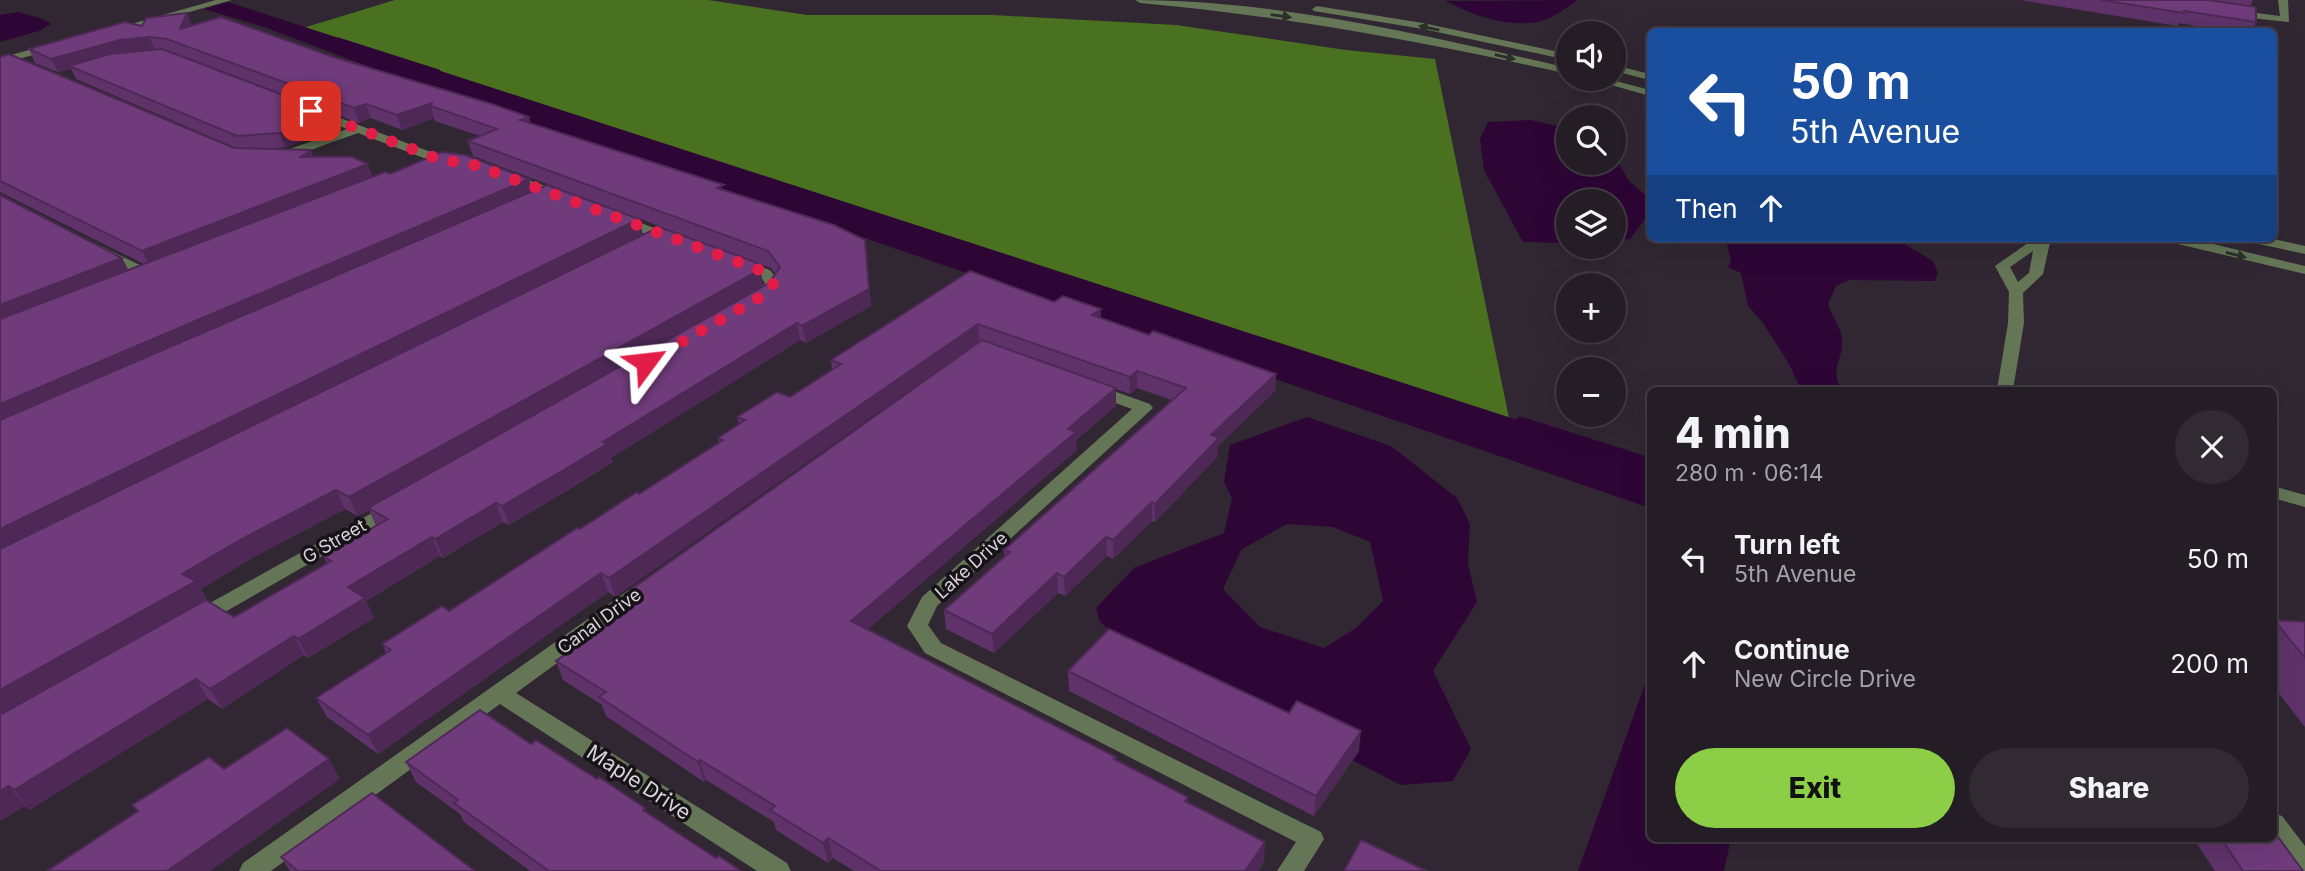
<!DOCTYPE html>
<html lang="en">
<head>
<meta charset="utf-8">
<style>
  :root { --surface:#251d26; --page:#312a32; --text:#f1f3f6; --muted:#a3a2a7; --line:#423b43; --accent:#8cce45 }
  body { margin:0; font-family:Inter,sans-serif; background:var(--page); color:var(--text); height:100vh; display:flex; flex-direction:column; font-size:26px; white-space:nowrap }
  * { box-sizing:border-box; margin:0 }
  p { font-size:23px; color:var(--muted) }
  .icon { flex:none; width:38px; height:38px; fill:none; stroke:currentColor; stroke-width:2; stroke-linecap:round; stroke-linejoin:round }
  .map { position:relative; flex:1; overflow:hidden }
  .sheet { position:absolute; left:1647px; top:387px; width:630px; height:455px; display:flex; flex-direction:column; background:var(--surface); border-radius:10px; box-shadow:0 7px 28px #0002,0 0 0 2px var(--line) }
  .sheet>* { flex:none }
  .banner { position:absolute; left:1647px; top:28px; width:630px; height:214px; border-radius:10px; box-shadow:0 7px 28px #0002,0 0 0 2px var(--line); background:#1a4fa0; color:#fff; overflow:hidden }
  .tools { position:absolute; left:1556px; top:21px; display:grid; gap:14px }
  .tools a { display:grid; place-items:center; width:70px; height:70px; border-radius:50%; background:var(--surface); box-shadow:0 7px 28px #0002,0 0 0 2px var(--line); font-size:35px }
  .pin { position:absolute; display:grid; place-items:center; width:60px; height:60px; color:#fff; margin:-30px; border-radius:14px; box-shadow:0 4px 10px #0006 }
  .me { position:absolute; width:77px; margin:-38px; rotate:60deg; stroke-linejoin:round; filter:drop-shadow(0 0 5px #0008) }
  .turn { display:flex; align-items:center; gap:24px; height:147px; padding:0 28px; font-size:32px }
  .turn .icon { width:91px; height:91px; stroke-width:2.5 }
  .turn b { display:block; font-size:49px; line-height:60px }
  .then { display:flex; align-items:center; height:66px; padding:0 28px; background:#0003; gap:14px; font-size:26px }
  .round { display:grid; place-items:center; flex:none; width:74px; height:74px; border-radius:37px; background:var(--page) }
  .head { display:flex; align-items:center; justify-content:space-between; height:119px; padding:0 28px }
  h1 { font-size:42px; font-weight:800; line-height:52px }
  .primary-button { display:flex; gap:14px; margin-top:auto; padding:14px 28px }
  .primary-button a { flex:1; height:80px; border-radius:42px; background:var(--accent); color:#111; font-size:28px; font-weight:800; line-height:80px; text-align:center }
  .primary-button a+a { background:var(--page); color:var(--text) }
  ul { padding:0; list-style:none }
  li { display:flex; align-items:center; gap:21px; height:105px; padding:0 28px }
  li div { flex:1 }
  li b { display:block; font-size:26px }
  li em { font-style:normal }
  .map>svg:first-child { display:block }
  .forest { fill:#4a7120 }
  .water { fill:#2e0636; fill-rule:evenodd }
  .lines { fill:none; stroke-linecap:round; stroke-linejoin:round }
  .stream-far1 { stroke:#2e0636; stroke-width:5 }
  .stream { stroke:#2e0636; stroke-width:9 }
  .minor { fill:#647656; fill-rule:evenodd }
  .wall { fill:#5f336a; fill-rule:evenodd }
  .shaded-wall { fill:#4e2956 }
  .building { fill:#6f3b7b; stroke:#4e2956; stroke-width:2 }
  .oneway { fill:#2d302a }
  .route { stroke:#e11d48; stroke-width:12; stroke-dasharray:0 21.6 }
  .labels { text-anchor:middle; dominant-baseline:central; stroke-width:7; stroke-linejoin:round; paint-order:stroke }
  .street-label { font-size:18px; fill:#d8d2da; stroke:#161217 }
  .near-street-label { font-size:21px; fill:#d8d2da; stroke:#161217 }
</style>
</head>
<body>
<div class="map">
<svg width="2305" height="871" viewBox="0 0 2305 871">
  <rect width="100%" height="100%" fill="#312733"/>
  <!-- forest -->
  <polygon class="forest" points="395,0 708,0 807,15 992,15 1176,25 1346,50 1435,59 1509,418 303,28"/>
  <!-- water -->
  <g class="water">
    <path d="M1578 0C1569 6 1559 13 1550 18 1518 32 1474 16 1445 1Z"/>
    <polygon points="228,2 1650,463 1650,508 388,74 264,27 204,9"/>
    <polygon points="18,12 43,19 51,24 39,31 0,42 0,15"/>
    <polygon points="1530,120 1568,128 1568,163 1614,163 1614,155 1629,181 1649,198 1650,212 1630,239 1614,240 1614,201 1568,201 1568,243 1523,242 1484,170 1480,139 1488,122"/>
    <path d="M1733 238H1894L1933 261 1938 273 1935 281 1849 280 1836 286 1828 304C1832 317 1842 327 1842 341 1843 362 1830 365 1841 390H1801L1789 364 1763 323 1748 306 1741 273 1728 267 1731 261 1727 244Z"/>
    <path d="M1307 417 1391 446 1457 498 1470 524 1468 564 1477 602 1433 671 1471 749 1453 781 1401 785 1129 647 1100 622 1096 608 1134 568 1224 533 1232 498 1224 482 1230 445ZM1287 524 1333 527 1370 542 1383 601 1356 628 1324 648 1260 627 1223 589 1241 550Z"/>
    <polygon points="1650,670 1650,838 1731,838 1724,871 1578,871"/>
  </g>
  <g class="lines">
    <!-- stream-far1 -->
    <polyline class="stream-far1" points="338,40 438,72"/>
    <!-- stream -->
    <polyline class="stream" points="1520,421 1650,462"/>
    <!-- minor -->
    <g class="minor">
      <polygon points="216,0 232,0 115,33 110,30"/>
      <path d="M1135 0C1278 0 1429 36 1568 68V74C1426 42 1285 16 1140 3Z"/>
      <polygon points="2278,0 2288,0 2289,22 2233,16 2228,13 2233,10 2280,16"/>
      <polygon points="1317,6 1423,23 1568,54 1568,60 1423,29 1314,11 1312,9"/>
      <polygon points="51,44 55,45 55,49 0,64 0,58"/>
      <polygon points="1614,65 1650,74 1650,80 1614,71"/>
      <polygon points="1590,79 1608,79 1650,90 1650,96"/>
      <polygon points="316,109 444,157 458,159 460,162 454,166 437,163 358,133 283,160 275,160 275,154 347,129 312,115 310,113"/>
      <polygon points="508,173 565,193 567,196 565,199 555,199 503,180 503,174"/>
      <polygon points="619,215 676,236 678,239 671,243 666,242 614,222 612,219"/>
      <path d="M2035 238H2051L2043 274 2023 293 2024 323 2013 390H1997L2008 323 2009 292 1995 266ZM2033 251 2029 273 2018 282 2010 267Z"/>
      <polygon points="2163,238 2188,238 2305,266 2305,274 2165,241"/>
      <polygon points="2243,238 2269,238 2305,246 2305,254 2245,241"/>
      <polygon points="103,247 154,272 156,275 154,278 144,278 98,254 96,251"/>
      <polygon points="737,259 770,270 780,284 765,300 755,300 752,297 765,283 760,276 732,266 730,263 732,260"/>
      <polygon points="1094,384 1150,404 1153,408 937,606 928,625 941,643 1321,832 1324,839 1304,871 1277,871 1296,842 925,653 907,626 922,597 1132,409 1088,393 1086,389"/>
      <polygon points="2273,486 2305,495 2305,507 2273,498"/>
      <polygon points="392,502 401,508 399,512 204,624 197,626 190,624 187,619 190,614"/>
      <polygon points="650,578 657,580 660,585 657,590 516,693 787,863 791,871 757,871 500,704 271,871 239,871 243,863 643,580"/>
      <polygon points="2273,813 2282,816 2305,846 2305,871 2295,871 2270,838 2273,838"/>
    </g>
  </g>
  <!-- wall -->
  <g class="wall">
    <polygon points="2020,0 2253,0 2250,7 2256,22 2252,32 2231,32 2179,23 2178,26"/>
    <path d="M192 25 336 58 725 190 865 240 871 306 806 343 800 340 611 458 613 462 568 490 509 525 503 522 443 558 440 556 366 601 374 618 308 658 304 655 222 709 208 699 29 810 25 806 0 821 122 258 128 270 144 264 0 192V57L234 148 239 149 76 79 71 69 58 72 35 63 29 49 142 26ZM168 52H173L359 123 371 118 402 130 434 118 435 121 480 136 468 141 473 156 771 268 775 274 769 283 760 288 763 284 760 268 643 235 639 219 532 191 529 179 390 174 372 177 313 157 311 150 262 149 285 147 340 129ZM345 509 357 516 369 510 376 526 323 556 327 563 234 617 207 600 201 589 252 558Z"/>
    <polygon points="1054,302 1149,335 1276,374 1275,391 1218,446 1218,456 1155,522 1152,521 1113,559 1107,556 1065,596 1058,593 994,653 946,629 944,610 1005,557 1004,550 1172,400 1137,388 1130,394 1116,389 1116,406 1076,440 1077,450 868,629 1188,797 1188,802 1264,862 1258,871 854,871 833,858 828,863 776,830 774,822 706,780 704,782 606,716 602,705 563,680 556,661 633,606 629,591 979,341 615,597 608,592 378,754 327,717 316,698 386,653 382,644 449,611 639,494 719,443 718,438 739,424 737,417 790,397 832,369 831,360"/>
    <polygon points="2274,620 2305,622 2305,727 2273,686 2273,622"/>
    <polygon points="1068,671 1359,751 1314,816 1069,691"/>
    <polygon points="531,744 597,779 645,808 647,813 716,858 741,871 530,871 464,822 460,814 416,782 406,762"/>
    <polygon points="2193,838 2273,838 2303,871 2215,871"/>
    <polygon points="281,857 475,871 290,871"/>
  </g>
  <!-- shaded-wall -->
  <g class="shaded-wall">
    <polygon points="187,13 192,26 180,29"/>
    <polygon points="149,37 155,50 69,66 71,69 58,72 51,59 120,40"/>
    <polygon points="432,103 431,106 434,118 402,130 397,115"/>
    <polygon points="366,104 371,118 359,123 354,108"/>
    <polygon points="335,115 340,129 285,147 280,133"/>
    <polygon points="529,117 534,131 520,120"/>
    <polygon points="311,150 316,165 301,157"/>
    <polygon points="368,164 373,179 150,267 142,251"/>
    <polygon points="529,179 533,194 0,427 0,404"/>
    <polygon points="639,219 643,235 0,554 0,529"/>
    <polygon points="865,240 871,306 806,343 802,326"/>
    <polygon points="122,258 131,275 0,326 0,305"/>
    <polygon points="760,268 763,284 759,289 357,516 349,497"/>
    <polygon points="1101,309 1101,326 1092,315"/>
    <polygon points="797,323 800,340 611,458 613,462 509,525 502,506 603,442"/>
    <polygon points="978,324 979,341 615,597 609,578"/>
    <polygon points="1137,371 1137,388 1130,394 1130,377"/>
    <polygon points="1276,374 1275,391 1218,446 1218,456 1155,522 1155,504 1211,435"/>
    <polygon points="1116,388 1116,406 1076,440 1077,450 855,640 851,621 1068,429"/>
    <polygon points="336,490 345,509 252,558 201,589 207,601 0,718 0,690 182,574 242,539"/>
    <polygon points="1152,502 1152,521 1113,559 1113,540"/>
    <polygon points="496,503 503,522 443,558 435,539"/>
    <polygon points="432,537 440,556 366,601 374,618 308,658 298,639 348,587"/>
    <polygon points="1106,537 1107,556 1065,596 1064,577"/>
    <polygon points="601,573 608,592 378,754 368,735"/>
    <polygon points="1057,573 1058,593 994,653 992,634"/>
    <polygon points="294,636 304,655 222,709 210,689"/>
    <polygon points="196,679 208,699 29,810 14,790"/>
    <polygon points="1361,731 1359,751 1314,816 1316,796"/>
    <polygon points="329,759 340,779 210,871 167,871"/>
    <polygon points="700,760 706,780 704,782 698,762"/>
    <polygon points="9,786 25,806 0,821 0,791"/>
    <polygon points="828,838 833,858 828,863 823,843"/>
    <polygon points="1265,842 1264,862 1258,871 1245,871"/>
  </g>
  <!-- building -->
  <g class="building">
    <polygon points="2101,0 2208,0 2256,7 2256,22 2184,11 2184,13"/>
    <polygon points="187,13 180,29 221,17 336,58 492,104 529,117 520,120 724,185 717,188 834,225 865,240 869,289 802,326 797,323 603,442 607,444 562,471 502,506 496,503 435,539 432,537 348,587 365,598 298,639 294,636 210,689 196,679 14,790 9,786 0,791 0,715 206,600 234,617 331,561 323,556 388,519 368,508 769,283 780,267 768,251 468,141 497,129 431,106 432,103 397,115 366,104 354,108 167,39 149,37 120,40 51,59 29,49 125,22 142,26 146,18"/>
    <polygon points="162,49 335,115 280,133 237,136 69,66 110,54"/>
    <polygon points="9,54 234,148 311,150 301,157 352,157 368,164 142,251 0,181 0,57"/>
    <polygon points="442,152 465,155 529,179 0,404 0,319 385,172 390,174"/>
    <polygon points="547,185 639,219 0,529 0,420"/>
    <polygon points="0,195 122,258 0,305"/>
    <polygon points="659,227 755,262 760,268 756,272 349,497 336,490 242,539 182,574 196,581 0,690 0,549"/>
    <polygon points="970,271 1054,302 1063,296 1101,309 1092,315 1149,335 1153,331 1276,374 1211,435 1219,438 1155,504 1152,502 1113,540 1106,537 1064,577 1057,573 992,634 944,610 1010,552 1004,550 1186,388 1137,371 1130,377 978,324 609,578 601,573 368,735 316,698 391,650 382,644 442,606 449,611 577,528 580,529 637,492 639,494 723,440 718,438 745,420 737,417 777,392 790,397 841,364 831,360"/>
    <polygon points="982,340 1116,388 1068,429 1076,432 851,621 1116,757 1114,759 1188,797 1185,801 1265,842 1245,871 881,871 828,838 823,843 770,810 775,806 700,760 698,762 599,697 606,692 556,661 642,600 629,591"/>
    <polygon points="2274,620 2305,622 2305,658"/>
    <polygon points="1109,629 1289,713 1297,701 1361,731 1316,796 1068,671"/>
    <polygon points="480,710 531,744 536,740 597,779 599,777 645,808 643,810 716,858 719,856 741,871 549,871 454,803 458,800 406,762"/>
    <polygon points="287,728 329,759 167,871 47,871 138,811 132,805 209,757 224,769"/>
    <polygon points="372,793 475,871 298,871 281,857"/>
    <polygon points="2273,830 2303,871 2243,871 2221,838 2273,838"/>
    <polygon points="1361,840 1427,871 1344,871"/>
  </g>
  <!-- one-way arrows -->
  <defs><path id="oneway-solid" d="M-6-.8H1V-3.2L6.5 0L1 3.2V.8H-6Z" transform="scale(1.75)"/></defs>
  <g class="oneway">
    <use href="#oneway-solid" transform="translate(1281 16) rotate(8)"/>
    <use href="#oneway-solid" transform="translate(1429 28) rotate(-169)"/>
    <use href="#oneway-solid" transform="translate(1505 57) rotate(13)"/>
    <use href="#oneway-solid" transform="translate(2236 255) rotate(14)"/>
  </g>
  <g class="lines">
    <!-- route -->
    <polyline class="route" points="311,111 441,160 472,164 765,272 773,284 766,294 646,362"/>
  </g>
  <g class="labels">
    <!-- street labels -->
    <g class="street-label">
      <text transform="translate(334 541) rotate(-30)">G Street</text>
      <text transform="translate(971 565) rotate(-42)">Lake Drive</text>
      <text transform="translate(599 621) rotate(-36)">Canal Drive</text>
    </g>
    <!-- near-street labels -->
    <g class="near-street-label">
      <text transform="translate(639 782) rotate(33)">Maple Drive</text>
    </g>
  </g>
</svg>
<div class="tools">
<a><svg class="icon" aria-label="sound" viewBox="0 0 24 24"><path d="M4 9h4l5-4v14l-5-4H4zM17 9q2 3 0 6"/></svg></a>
<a><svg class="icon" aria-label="search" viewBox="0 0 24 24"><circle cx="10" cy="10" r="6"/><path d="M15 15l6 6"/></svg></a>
<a><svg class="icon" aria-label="layers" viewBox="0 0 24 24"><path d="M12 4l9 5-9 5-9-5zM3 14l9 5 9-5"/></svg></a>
<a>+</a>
<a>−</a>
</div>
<div class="pin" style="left:311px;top:111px;background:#d93025"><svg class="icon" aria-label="arrive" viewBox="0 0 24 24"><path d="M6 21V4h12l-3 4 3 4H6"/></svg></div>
<svg class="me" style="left:646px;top:362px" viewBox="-20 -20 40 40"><path d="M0-17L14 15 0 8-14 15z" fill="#e11d48" stroke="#fff" stroke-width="4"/></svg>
<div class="banner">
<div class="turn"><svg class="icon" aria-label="left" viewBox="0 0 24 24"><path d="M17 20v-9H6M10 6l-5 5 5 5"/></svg><div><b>50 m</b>5th Avenue</div></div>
<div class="then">Then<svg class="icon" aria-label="ahead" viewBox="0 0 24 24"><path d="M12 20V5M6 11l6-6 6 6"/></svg></div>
</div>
<section class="sheet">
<div class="head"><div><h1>4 min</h1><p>280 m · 06:14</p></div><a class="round"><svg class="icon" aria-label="close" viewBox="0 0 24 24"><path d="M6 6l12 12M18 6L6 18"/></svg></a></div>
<ul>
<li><svg class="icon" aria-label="left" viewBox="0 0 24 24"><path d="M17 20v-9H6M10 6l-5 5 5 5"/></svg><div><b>Turn left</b><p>5th Avenue</p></div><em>50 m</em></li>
<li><svg class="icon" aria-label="ahead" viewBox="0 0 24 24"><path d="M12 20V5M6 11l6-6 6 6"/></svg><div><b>Continue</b><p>New Circle Drive</p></div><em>200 m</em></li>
</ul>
<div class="primary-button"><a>Exit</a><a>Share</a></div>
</section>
</div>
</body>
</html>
